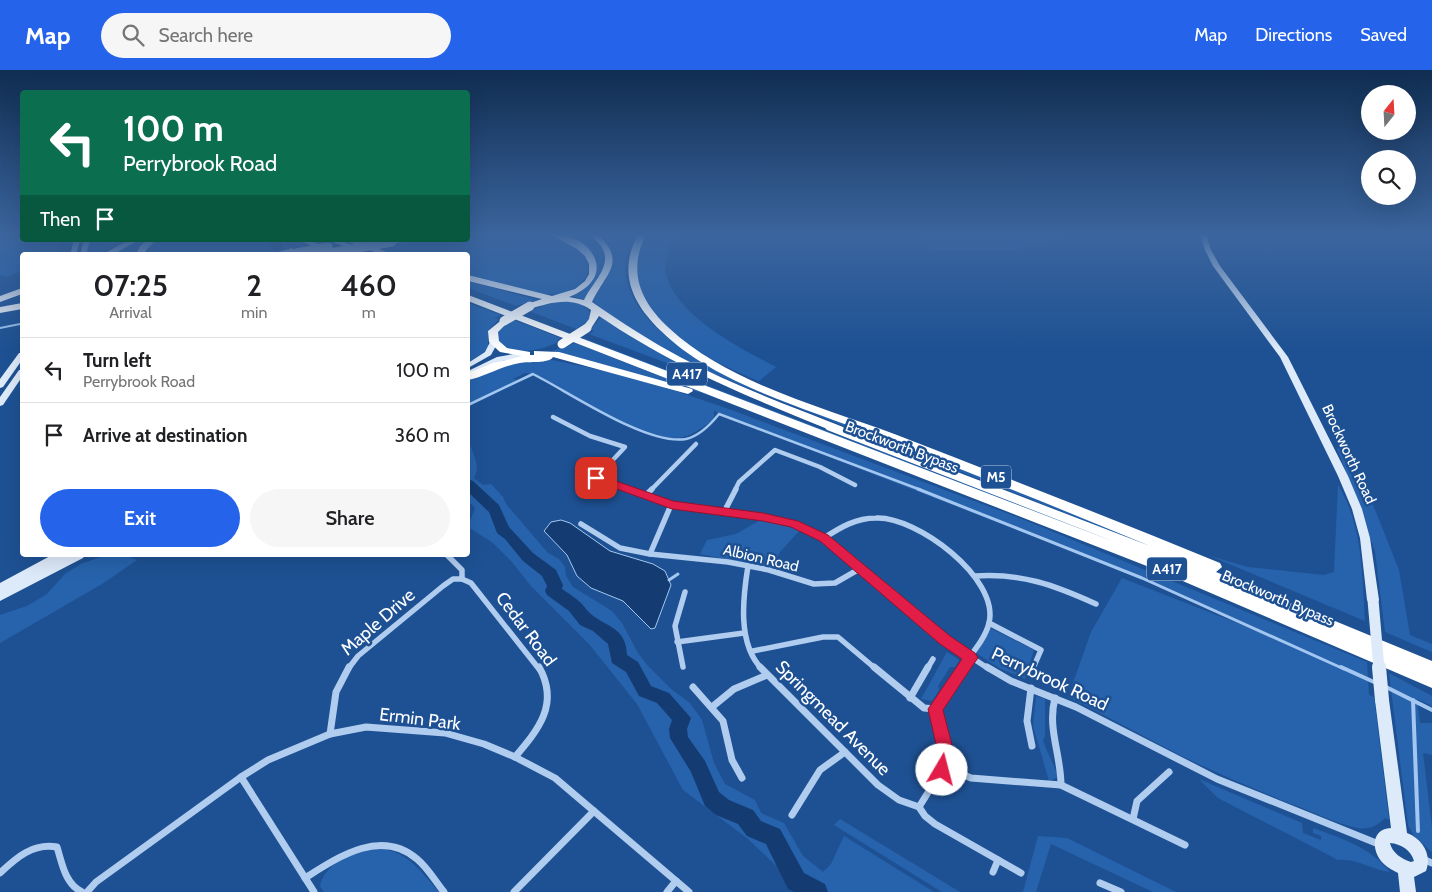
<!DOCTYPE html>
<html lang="en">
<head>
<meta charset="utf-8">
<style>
  :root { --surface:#fff; --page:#f6f6f6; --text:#202124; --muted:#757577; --line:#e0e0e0; --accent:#2563eb }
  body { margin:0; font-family:Cabin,sans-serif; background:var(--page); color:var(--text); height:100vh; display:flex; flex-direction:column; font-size:19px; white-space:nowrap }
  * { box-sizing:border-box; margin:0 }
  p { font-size:16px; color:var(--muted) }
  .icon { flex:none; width:28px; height:28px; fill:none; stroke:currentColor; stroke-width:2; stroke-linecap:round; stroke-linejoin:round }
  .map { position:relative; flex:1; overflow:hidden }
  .sheet { position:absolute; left:20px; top:182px; width:450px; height:305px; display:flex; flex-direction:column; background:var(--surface); border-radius:5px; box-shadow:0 5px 20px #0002 }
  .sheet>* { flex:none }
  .banner { position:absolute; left:20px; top:20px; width:450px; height:152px; border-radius:5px; box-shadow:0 5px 20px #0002; background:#0b6e4f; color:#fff; overflow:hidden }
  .needle { width:32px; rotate:18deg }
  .tools { position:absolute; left:1361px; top:15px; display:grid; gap:10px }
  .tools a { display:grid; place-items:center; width:55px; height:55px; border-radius:50%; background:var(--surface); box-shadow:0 5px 20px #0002; font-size:25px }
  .pin { position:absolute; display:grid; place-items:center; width:42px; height:42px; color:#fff; margin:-21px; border-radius:10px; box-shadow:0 2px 8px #0006 }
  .me { position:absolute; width:55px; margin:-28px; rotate:8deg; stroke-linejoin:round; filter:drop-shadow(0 0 4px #0008) }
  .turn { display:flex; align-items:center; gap:18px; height:105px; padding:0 20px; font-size:22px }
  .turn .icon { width:65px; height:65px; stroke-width:2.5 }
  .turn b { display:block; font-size:35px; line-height:42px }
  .then { display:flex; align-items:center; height:48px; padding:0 20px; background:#0003; gap:10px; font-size:19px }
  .eta { display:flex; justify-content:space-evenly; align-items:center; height:85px; text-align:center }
  .eta b { font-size:30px; font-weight:600; line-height:35px }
  .button { display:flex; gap:10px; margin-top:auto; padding:10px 20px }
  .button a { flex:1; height:58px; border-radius:30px; background:var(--accent); color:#fff; font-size:20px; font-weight:600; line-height:58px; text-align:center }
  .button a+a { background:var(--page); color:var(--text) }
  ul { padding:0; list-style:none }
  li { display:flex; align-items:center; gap:15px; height:65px; padding:0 20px; border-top:1px solid var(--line) }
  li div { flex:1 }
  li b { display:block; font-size:19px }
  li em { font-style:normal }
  header { display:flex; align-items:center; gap:30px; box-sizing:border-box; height:70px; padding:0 25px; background:var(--accent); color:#fff }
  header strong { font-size:24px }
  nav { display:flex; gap:28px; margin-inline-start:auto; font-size:18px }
  .search { width:350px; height:45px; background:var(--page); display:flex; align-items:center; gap:12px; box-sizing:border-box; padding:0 18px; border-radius:28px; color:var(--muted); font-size:19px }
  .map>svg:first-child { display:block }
  .green { fill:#2763ac }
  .water { fill:#143c72; stroke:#a3c7f0 }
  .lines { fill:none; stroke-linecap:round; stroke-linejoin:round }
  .stream-far3 { stroke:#a3c7f0; stroke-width:2 }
  .stream-far2 { stroke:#a3c7f0; stroke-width:2.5 }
  .stream-far1 { stroke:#a3c7f0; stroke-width:3 }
  .stream { stroke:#a3c7f0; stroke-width:4 }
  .river { fill:#143c72; fill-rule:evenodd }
  .street-far2 { stroke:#b0ccee; stroke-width:4.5 }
  .street-far1 { stroke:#b0ccee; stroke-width:5.5 }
  .street { stroke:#b0ccee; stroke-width:7 }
  .secondary { fill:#ddeafa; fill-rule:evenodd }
  .highway { fill:#fff; fill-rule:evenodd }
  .secondary-bridge-far1 { stroke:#ddeafa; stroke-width:11 }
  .secondary-bridge { stroke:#ddeafa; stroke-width:14 }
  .highway-bridge { stroke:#fff; stroke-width:9 }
  .route { fill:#e11d48; stroke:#92132f }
  .labels { text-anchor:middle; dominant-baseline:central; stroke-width:5; stroke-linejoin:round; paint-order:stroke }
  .shield { fill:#1e5193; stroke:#bccbdf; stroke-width:1 }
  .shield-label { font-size:14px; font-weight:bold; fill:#fff }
  .street-label { font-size:15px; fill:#fff; stroke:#1e5193 }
  .near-street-label { font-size:18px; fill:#fff; stroke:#1e5193 }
</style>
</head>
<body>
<header>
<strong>Map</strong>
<div class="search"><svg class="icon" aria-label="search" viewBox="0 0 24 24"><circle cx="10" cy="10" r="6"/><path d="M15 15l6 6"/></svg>Search here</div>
<nav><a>Map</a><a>Directions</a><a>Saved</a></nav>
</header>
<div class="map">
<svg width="1432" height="822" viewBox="0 0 1432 822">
  <rect width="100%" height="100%" fill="#1e5193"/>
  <!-- green -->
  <g class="green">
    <polygon points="0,164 22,164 22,170 58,170 58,185 22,185 22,201 6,207 0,204"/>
    <path d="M468 164C497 164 540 158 566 171 609 192 583 228 544 224L468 207V185H397L376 178 415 170H468Z"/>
    <path d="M558 164C566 164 582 161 589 164 618 179 597 213 584 229L572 226C588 219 592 211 596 195Z"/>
    <path d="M598 164H637C599 222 666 271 710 296L1036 427 1165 482 783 332C725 309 665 286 615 247H610L593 231C594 225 599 219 603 214 616 195 614 179 598 164Z"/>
    <path d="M648 164H677C631 224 733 274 776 297L759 311C714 293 638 256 637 200 637 185 639 176 648 164Z"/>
    <polygon points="922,164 1050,164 1063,172 1010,180 931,180"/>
    <polygon points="90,170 122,170 96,185 86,185"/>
    <polygon points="139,170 150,170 137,185 110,185"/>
    <polygon points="158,170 293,170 308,176 261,185 146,185 148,178"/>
    <polygon points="468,211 537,230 516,236 468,218"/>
    <path d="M560 230C573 232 587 232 591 246L588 251 576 259 529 241Z"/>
    <polygon points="468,233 501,245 496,248 498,250 488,261 488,279 468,293"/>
    <polygon points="601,247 654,280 723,314 589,264 594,261 591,259"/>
    <path d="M514 250 561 268 557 271 558 272C540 281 515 286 498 272 494 258 503 256 514 250Z"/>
    <polygon points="583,268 1126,475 1259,530 582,269"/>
    <polygon points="575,273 706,324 552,281"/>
    <path d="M536 290H552L601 300 649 312 726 338 1022 449 1367 592 1369 625 1374 627 1389 750 1385 748C1377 756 1369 760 1358 758 1337 754 1314 742 1294 735 1257 720 1221 705 1186 688 1146 668 1108 646 1068 627L1091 562 1122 508 1280 570 1247 554 1109 496 719 344 714 340V349C681 374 678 370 639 361L532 304 525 303 513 309 518 310 468 337V310L500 295Z"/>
    <path d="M468 366C470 381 482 394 474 408L483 415 491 414 503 427 506 434 548 483 559 489 565 497 566 506 573 517 612 541 622 553 638 583 648 596 671 619 690 633 702 650 714 693 725 714 755 730 761 743 784 753 803 786 823 802 831 794 844 766 934 822H804L748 769 683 720 637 634 589 574 531 516 512 492 493 473 468 457 475 438 468 431Z"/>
    <polygon points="1337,378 1342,378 1366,417 1399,500 1410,565 1432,574 1432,582 1385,562 1375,481"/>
    <path d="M1338 415C1363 456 1362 504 1365 551L1210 486 1248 497 1324 505 1334 502Z"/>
    <polygon points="762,449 801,459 780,482 772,498 700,484 707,470 736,464"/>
    <polygon points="106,485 125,485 137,490 102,514 0,573 0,545 27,536 47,524 65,504 81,494"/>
    <polygon points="990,558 1034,580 1025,609 1001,599 976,583"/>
    <polygon points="947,582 959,590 955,597 950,597 938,616 939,620 932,631 921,629"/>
    <polygon points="1389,603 1432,626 1432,636 1417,629 1420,653 1432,653 1432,685 1423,683 1432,758 1432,782 1414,766 1408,755"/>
    <path d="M1036 626 1045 629V666L1043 670C1047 684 1054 693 1058 707L1049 711 1033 656Z"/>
    <path d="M1199 709 1302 753 1303 763 1321 770V766L1313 763V758C1343 769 1370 777 1390 802 1371 800 1358 788 1338 790L1218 728Z"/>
    <polygon points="840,749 960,822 942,822 834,755"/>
    <polygon points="1038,766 1067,768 1176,822 1153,822 1051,774 1036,822 1023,822"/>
    <path d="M383 779C409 783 422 803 439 822H324L320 816C326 790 359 780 383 779Z"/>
  </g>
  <!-- water -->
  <polygon class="water" points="561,450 570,453 610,481 653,494 665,501 671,515 655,558 651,559 623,531 591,518 577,506 567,485 544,461 551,452"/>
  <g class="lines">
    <!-- stream-far3 -->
    <polyline class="stream-far3" points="0,258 20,254"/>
    <!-- stream-far2 -->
    <path class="stream-far2" d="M468 335 533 304C569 322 647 376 686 369 699 366 711 354 719 344L921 420"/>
    <!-- stream-far1 -->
    <g class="stream-far1">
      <polyline points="918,419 1142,508 1344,599"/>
      <polyline points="669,510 678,504"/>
    </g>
    <!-- stream -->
    <g class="stream">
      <polyline points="1341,597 1374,612"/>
      <polyline points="1386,617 1432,640"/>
      <polyline points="1413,630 1418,761"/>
    </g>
    <!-- river -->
    <g class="river">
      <polygon points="266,170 277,170 282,174 282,178 274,180 272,175"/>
      <path d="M468 409 473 411 499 435 509 457 533 483 556 500 563 515 562 519C568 523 576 528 581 533 585 537 588 542 592 545 609 558 626 558 627 585L638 592 651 616 669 623 691 648 687 659 688 667 705 691 719 722 729 730 753 740 761 751 780 759 804 803 825 814 828 822H795L788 819 766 774 747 766 738 754 716 745 705 736 691 702 670 668 669 659 672 650 657 633 639 626 626 602 612 593 608 574 593 561 580 555 569 541 547 525 545 521 547 516 542 506 523 491 505 469 497 463 489 442 468 422Z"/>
    </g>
    <!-- street-far2 -->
    <g class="street-far2">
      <polyline points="553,347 590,366 625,377 596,408"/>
      <polyline points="583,403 630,420"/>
      <polyline points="651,420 696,374"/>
      <polyline points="735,420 739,412 775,380 820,397 855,415"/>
    </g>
    <!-- street-far1 -->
    <g class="street-far1">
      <polyline points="627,419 671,435 763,447 794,454 824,468 945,570 989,599"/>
      <polyline points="646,425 652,419"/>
      <polyline points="724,442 736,419"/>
      <polyline points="581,454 620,478 650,484 728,492 769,500 814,514 835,513 861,498"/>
      <path d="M824 468C841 457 856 448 876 448 916 446 1000 508 989 553 985 570 970 585 961 599"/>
      <polyline points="650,484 671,435"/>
      <polyline points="447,485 462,500 462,509 471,513 539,599"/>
      <path d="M748 496C743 527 737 574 762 599"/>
      <path d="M975 506C1022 503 1054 515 1096 534"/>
      <polyline points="989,553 1041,580 1034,596"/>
      <polyline points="677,572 744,563"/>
      <polyline points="753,581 823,567 838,567 876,599"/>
      <polyline points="683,597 675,556 685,522"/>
      <polyline points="348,599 358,586 443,516 453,509 462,509"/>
      <polyline points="927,599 933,589"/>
    </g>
    <!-- street -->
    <g class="street">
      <polyline points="760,597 878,715 899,730 919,737 925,746 935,754 1021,803"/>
      <polyline points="874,597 924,638 936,639"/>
      <polyline points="987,597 1011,611 1076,637 1217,709 1381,775"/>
      <polyline points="693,617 723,651 732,690 742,708"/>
      <polyline points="1031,618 1027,651 1032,676"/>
      <polyline points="910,628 928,597"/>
      <path d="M1055 628C1047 658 1061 685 1061 715"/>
      <polyline points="712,637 734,619 767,605"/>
      <polyline points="330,664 336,622 349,597"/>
      <path d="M515 687C538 660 560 634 539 597"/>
      <polyline points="943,696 971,708 1061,715 1185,775"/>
      <polyline points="241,707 314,822"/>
      <polyline points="919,737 942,700 946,683 936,639 962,597"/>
      <polyline points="792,745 820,700 845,682"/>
      <polyline points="1133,749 1137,731 1169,702"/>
      <polyline points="1423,789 1432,793"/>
      <polyline points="993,802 998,790"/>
      <path d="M0 803C17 787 33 773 57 777 62 793 65 814 82 822"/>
      <path d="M305 808C338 787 381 758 417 789 428 798 435 811 444 822"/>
      <polyline points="1100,813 1121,822"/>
      <polyline points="87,822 96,812 241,707 268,690 330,664 366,657 445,663 484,674 515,687 555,708 689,822"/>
      <polyline points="514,822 594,741"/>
      <polyline points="667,822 676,811"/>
    </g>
    <!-- secondary -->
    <g class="secondary">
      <polygon points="1200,164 1206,164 1211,180 1220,196 1288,287 1348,406 1362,439 1370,468 1379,530 1377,533 1373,535 1369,533 1367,530 1360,468 1352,439 1338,406 1280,287 1213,196 1205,180"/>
      <polygon points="74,170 80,170 76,185 70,185"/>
      <polygon points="84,170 90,170 86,185 80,185"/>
      <polygon points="491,270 494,270 498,272 491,285 468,298 468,293 485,282"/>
      <polygon points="525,282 528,282 528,286 502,291 468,306 468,301 497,287"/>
      <polygon points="19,283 22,283 22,290 3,317 0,318 0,309"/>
      <polygon points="19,300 22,300 22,307 3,335 0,336 0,327"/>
      <polygon points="52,485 67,485 65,487 70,485 85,485 83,488 0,531 0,513"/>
      <path d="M1382 624 1387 626 1389 630 1407 763C1423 769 1432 785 1426 801L1414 807 1416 822H1400L1398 803C1392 800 1385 796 1381 791 1371 778 1372 759 1391 758L1375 630 1377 626ZM1390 773C1401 774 1411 780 1414 791L1411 792C1402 789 1392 783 1390 773Z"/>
    </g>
    <!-- highway -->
    <g class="highway">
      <path d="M550 164C586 160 624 205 569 227L584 230C592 213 614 195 601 176 598 172 593 168 590 164H598C627 193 606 203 592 232 621 252 650 271 680 287 732 315 788 335 843 357L845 359 1150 476C1059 438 966 401 873 365 804 337 715 314 661 261 631 232 618 202 638 164H646C628 201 639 230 669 258 728 313 822 337 897 365 1005 407 1113 449 1220 493L1222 497 1216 502 1432 591V618L1157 500 468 231V225L471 226 1115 472 827 360 825 358C744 325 673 296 599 246L590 260H584L582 258 589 249 591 240C571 226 550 233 530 239L527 238V234L542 229 468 211V205L552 226 575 219 585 211 589 204V194L585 186 577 179Z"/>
      <polygon points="129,170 139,170 112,185 101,185"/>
      <polygon points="147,170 156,170 147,179 144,185 136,185 140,176"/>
      <polygon points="298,170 309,170 334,181 327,183"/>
      <polygon points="329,170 340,170 358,178 351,180"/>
      <polygon points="344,170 356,170 394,185 382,185"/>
      <polygon points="389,170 409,170 405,172 389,174"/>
      <polygon points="292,178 296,181 295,183 268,185"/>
      <polygon points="22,218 22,224 0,232 0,226"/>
      <polygon points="22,233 22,239 0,243 0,237"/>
      <path d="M504 248 509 251 498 262 499 271 507 278 530 282V285H534V281L559 282 692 319 693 321 688 324 553 287C549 294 528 291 520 293 501 296 485 307 468 310V303L493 293 522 286 500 282 489 272 488 261Z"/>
    </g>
    <!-- secondary-bridge-far1 -->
    <polyline class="secondary-bridge-far1" points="1373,530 1379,599"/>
    <!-- secondary-bridge -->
    <polyline class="secondary-bridge" points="1379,597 1382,630"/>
    <!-- highway-bridge -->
    <g class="highway-bridge">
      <polyline points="296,183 328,177"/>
      <polyline points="319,185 392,172"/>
      <polyline points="504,251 530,236"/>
      <polyline points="562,274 587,258"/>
    </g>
  </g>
  <!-- sky -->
  <linearGradient id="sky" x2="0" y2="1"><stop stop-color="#102d51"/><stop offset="0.59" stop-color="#3b659e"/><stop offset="1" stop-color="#3b659e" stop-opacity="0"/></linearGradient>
  <rect width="1432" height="279" fill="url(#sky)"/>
  <!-- route -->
  <polygon class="route" points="596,404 673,431 763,443 798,451 828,465 950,566 975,583 978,588 975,592 943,640 954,683 947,705 942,708 936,705 934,700 938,683 928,639 962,589 940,574 820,471 791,457 763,451 672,439 592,410 590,408"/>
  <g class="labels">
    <!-- shield labels -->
    <g class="shield">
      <rect x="667" y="292.5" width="40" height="23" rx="4"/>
      <rect x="981" y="395.5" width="30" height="23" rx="4"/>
      <rect x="1147" y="487.5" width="40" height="23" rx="4"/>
    </g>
    <g class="shield-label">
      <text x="687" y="304">A417</text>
      <text x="996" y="407">M5</text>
      <text x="1167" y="499">A417</text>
    </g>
    <!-- street labels -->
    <g class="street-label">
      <text transform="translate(902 377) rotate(21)">Brockworth Bypass</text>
      <text transform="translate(1349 384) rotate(65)">Brockworth Road</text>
      <text transform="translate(761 488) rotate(13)">Albion Road</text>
      <text transform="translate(1278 528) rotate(23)">Brockworth Bypass</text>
    </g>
    <!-- near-street labels -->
    <g class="near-street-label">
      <text transform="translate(378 552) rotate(-41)">Maple Drive</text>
      <text transform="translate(526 559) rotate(53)">Cedar Road</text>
      <text transform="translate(1050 609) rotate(25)">Perrybrook Road</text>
      <text transform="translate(833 648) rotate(45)">Springmead Avenue</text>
      <text transform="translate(420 649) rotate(7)">Ermin Park</text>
    </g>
  </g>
</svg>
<div class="tools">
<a><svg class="needle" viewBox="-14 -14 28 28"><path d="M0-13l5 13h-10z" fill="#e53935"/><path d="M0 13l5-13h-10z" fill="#757577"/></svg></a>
<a><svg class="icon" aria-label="search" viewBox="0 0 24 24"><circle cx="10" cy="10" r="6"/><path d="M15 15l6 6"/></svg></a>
</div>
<div class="pin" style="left:596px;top:408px;background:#d93025"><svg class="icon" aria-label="arrive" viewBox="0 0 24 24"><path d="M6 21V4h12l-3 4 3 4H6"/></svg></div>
<svg class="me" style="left:942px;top:700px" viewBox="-20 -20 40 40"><circle r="19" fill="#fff"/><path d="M0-13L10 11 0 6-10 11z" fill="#e11d48"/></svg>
<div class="banner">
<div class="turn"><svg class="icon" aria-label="left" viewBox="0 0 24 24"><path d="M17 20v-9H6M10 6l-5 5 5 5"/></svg><div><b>100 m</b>Perrybrook Road</div></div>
<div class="then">Then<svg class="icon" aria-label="arrive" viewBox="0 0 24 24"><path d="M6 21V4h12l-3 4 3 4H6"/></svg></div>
</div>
<section class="sheet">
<div class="eta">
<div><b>07:25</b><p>Arrival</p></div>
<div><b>2</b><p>min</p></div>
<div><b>460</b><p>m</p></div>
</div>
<ul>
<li><svg class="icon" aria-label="left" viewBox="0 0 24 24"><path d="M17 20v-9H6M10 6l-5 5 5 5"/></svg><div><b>Turn left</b><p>Perrybrook Road</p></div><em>100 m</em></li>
<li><svg class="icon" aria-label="arrive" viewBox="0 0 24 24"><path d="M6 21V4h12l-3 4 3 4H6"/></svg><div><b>Arrive at destination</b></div><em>360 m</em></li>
</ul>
<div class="button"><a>Exit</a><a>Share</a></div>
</section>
</div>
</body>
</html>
